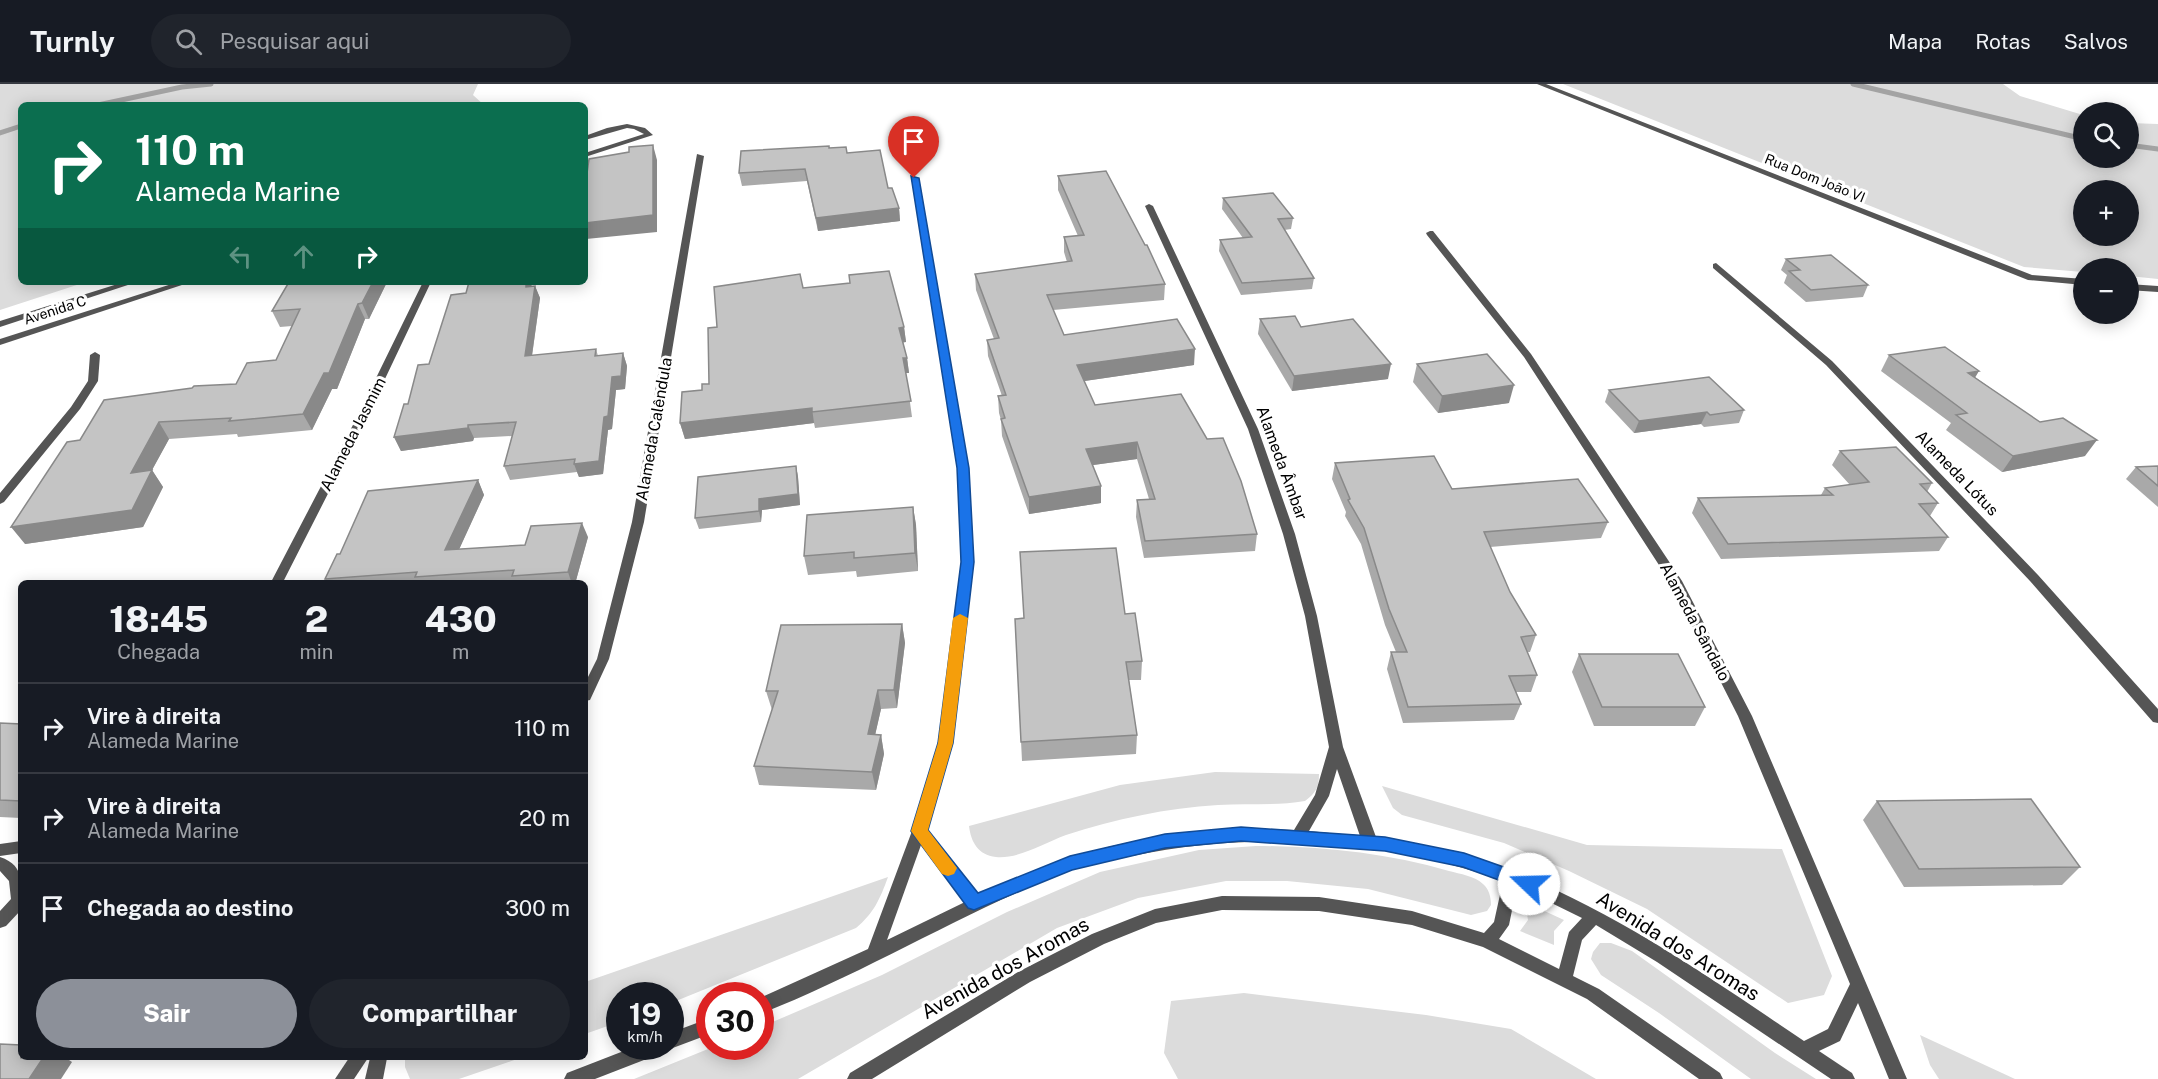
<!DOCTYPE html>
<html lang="pt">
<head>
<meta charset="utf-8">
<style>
  :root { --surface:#171b24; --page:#20242c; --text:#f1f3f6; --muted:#9ea1a6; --line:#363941; --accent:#8c9099 }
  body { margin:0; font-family:"Public Sans",sans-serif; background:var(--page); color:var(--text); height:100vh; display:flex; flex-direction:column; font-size:22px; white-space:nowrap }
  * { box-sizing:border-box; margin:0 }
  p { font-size:20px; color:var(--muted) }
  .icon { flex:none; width:33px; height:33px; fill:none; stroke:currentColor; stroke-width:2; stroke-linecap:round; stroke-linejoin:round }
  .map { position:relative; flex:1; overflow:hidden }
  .side { position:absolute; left:18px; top:496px; width:570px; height:480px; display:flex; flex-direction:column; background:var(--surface); border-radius:9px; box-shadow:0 3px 15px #0003 }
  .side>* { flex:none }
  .guide { position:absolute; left:18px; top:18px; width:570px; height:183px; border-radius:9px; box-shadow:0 3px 15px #0003; background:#0b6e4f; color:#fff; overflow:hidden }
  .tools { position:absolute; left:2073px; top:18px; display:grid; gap:12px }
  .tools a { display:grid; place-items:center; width:66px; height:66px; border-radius:50%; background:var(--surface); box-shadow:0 3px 15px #0003; font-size:30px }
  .speed { position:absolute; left:606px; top:898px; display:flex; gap:12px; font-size:30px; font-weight:700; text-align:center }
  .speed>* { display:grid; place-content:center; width:78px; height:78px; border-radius:50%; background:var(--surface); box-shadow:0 3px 15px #0003; line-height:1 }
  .speed small { font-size:15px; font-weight:400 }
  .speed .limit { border:9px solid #d22; background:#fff; color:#111 }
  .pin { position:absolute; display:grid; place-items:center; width:51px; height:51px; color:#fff; margin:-62px -26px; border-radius:50% 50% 50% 0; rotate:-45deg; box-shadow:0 0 6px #0007 }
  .pin .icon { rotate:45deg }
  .me { position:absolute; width:66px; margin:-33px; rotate:291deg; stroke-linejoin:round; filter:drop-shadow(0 0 4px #0008) }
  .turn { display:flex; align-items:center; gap:21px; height:126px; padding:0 18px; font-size:27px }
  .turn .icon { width:78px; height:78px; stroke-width:2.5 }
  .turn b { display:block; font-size:42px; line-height:51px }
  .lanes { display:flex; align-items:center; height:57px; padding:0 18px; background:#0003; justify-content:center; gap:30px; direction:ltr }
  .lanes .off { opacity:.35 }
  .eta { display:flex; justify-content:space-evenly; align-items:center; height:102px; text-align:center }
  .eta b { font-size:36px; font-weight:800; line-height:42px }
  .primary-button { display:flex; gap:12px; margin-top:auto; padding:12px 18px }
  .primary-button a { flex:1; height:69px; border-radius:36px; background:var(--accent); color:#fff; font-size:24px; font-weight:800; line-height:69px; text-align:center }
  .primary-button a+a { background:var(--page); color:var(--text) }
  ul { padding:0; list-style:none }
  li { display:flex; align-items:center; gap:18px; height:90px; padding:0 18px; border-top:2px solid var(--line) }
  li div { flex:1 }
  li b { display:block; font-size:22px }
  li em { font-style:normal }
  header { display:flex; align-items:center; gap:36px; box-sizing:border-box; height:84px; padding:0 30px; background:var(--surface); border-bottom:2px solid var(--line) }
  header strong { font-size:28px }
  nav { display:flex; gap:33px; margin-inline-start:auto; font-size:21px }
  .search { width:420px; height:54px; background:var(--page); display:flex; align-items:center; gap:15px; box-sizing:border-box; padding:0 21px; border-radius:33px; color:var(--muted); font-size:22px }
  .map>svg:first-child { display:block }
  .green { fill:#dcdcdc; fill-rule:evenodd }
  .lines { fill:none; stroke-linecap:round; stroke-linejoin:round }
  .stream { stroke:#a3a3a3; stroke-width:5 }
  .street { fill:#555; fill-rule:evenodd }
  .wall { fill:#a9a9a9 }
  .shaded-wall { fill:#898989 }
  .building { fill:#c4c4c4; stroke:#898989; stroke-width:1.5 }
  .route { fill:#1a73e8; stroke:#114b97; stroke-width:1.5 }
  .slow { fill:#f59e0b }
  .labels { text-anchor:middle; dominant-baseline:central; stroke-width:6; stroke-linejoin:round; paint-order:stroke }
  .far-street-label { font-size:14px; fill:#000; stroke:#fff }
  .street-label { font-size:16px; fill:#000; stroke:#fff }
  .near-street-label { font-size:20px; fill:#000; stroke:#fff }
</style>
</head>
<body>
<header>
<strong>Turnly</strong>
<div class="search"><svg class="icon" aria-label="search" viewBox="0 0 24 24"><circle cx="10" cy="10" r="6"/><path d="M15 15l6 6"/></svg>Pesquisar aqui</div>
<nav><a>Mapa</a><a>Rotas</a><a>Salvos</a></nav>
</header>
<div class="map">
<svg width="2158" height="995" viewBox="0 0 2158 995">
  <rect width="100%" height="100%" fill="#fff"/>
  <!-- green -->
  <g class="green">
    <polygon points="0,0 478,0 473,11 484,21 21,21 21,198 86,198 0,226"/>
    <path d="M1563 0H2003L2020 12 2083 31 2084 74H2128L2129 39 2158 40V195L2129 192 2128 184H2084L2083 188 2024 183ZM2128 106V152H2084V106Z"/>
    <path d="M1215 688 1319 690C1319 703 1316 709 1305 717 1276 722 1247 719 1218 721 1167 724 1115 735 1066 751 1044 759 1019 775 996 773 978 771 971 758 969 742L1120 701Z"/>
    <polygon points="1382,702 1587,761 1782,765 1832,892 1824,911 1788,919 1647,825 1569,787 1504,759 1402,731 1393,724"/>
    <path d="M1256 762C1321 762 1386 769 1449 787 1460 790 1475 792 1483 800 1489 805 1491 813 1491 821L1487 827 1471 831 1368 805 1287 797H1226L1138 814 1057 844 798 995H634L713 963H760L761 943 882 891 1007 828 1100 788 1199 766Z"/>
    <path d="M888 793C880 815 874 829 856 844L671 919 670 912H620L619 938 585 950V898Z"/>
    <polygon points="1525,818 1564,836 1554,847 1554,861 1520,847 1528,836"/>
    <polygon points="1600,859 1611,859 1632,867 1775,969 1816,995 1751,995 1659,929 1601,891 1591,875 1593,868"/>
    <polygon points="1244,909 1426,931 1511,945 1596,995 1178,995 1164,969 1171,917"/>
    <polygon points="1920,951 2015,995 1939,995 1930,981"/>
    <polygon points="405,974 520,974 459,995 410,995 405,983"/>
  </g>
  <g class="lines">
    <!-- stream -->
    <g class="stream">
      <polyline points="1853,0 2084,55"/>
      <polyline points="98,21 182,3 211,0"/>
      <polyline points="0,49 21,42"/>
      <polyline points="2128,61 2158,65"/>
    </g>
    <!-- street -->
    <g class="street">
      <polygon points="1537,0 1546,0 2032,191 2084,195 2084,201 2028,196"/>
      <polygon points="627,40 645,44 653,51 585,73 585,69 644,50 634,45 627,44 585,56 585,52 607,44"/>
      <polygon points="697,70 704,72 644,438 609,575 590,616 585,617 585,599 597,575 632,438"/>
      <path d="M911 92 918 94 968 384 973 478 952 659 927 746 978 811C1010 797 1043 782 1076 772 1143 751 1225 742 1294 746L1315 711 1329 663 1305 532 1283 450 1248 345 1145 122 1149 120 1153 122 1258 345 1295 450 1317 532 1343 663 1376 753C1538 772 1672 868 1804 957L1828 945 1850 900 1738 632 1670 498 1524 273 1427 151 1426 149 1430 147H1433L1531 270 1682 497 1752 632 1907 995H1889L1858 919 1840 957 1819 967 1852 989 1855 995H1831L1657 878 1596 841 1582 856 1573 892 1599 905 1720 989 1723 995H1699L1587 915 1483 863 1412 841 1319 827 1222 826 1156 839 1104 860 1030 898 872 995H847L850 989 1018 888 1092 850 1155 825 1222 812 1319 813 1412 827 1484 849 1494 838 1503 797C1388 755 1252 746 1132 772 1113 776 1093 778 1074 785 966 826 868 888 760 930V914L868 865 912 747 938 659 961 478 958 384ZM1337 685 1360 752 1309 747 1329 712ZM921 761 965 818 887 856ZM1517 802 1582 834 1569 848 1559 885 1499 855 1509 841Z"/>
      <polygon points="1716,179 1832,277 2038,491 2158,625 2158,639 2153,638 2030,497 1826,281 1713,184 1713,180"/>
      <polygon points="124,198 137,198 0,243 0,237"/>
      <polygon points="178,198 191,198 0,261 0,255"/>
      <polygon points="423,198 431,198 365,337 282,500 270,500 355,337"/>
      <polygon points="2128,200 2158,202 2158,208 2128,206"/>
      <polygon points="95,268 100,271 98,297 80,325 4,418 0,420 0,409 71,323 88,297 90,271"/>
      <polygon points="21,757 21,769 0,772 0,760"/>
      <path d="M0 773C27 782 21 803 21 826L6 842 0 844V827L11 815 9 797 0 787Z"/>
      <polygon points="710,934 710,950 670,965 665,963 670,963 670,949"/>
      <polygon points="634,963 664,963 662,969 595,995 564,995 567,989"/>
      <polygon points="349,974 368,974 354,995 335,995"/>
      <polygon points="370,974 387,974 383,995 365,995"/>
    </g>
  </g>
  <!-- wall -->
  <g class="wall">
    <polygon points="829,64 847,69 888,104 899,124 900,137 818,147 807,97 742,102 739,89"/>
    <polygon points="1058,92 1165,200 1164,216 1053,226 1064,251 1194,281 1084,297 1095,321 1257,450 1255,467 1144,474 1136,433 1137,416 1149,415 1137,375 1093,381 1101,419 1029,430 1002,352 1001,336 999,329 998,312 1002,312 988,272 987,256 994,255 976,206 975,190 1067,178 1064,168 1064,153 1078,152 1058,106"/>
    <polygon points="1223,114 1293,134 1291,145 1284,146 1314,194 1312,205 1241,211 1219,167 1220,156 1243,154 1222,125"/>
    <polygon points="1786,175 1868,201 1863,213 1806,218 1784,199 1787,191 1781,186"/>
    <polygon points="289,198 387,198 369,235 365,235 337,305 332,305 312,346 238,353 237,350 169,355 152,386 163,403 143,443 25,460 80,356 236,300 276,276 292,242 280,243 272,227"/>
    <polygon points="532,198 531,202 535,202 540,214 532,272 596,265 598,272 623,269 627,282 625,305 616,306 612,345 608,346 603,390 579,393 577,388 510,396 504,382 512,352 474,354 473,357 401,367 394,353 408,320 466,209"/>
    <polygon points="803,204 904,243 906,258 903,258 907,274 909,289 906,289 912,333 815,344 814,339 685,355 680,339 702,306 709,300 717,243"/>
    <polygon points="1260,235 1301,243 1388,295 1292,307 1258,250"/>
    <polygon points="1889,271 1975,293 2085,372 2002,388 1946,346 1951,339 1881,287"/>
    <polygon points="1417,280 1509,319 1438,329 1413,298"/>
    <polygon points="1609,306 1744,326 1739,339 1704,343 1701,340 1634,349 1605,318"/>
    <polygon points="1840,367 1932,399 1927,408 1938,419 1930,432 1948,453 1939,467 1721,475 1692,429 1698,414 1821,411 1825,404 1850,401 1832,381"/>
    <polygon points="1335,379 1608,438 1601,454 1490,463 1510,508 1536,551 1530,568 1527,568 1537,591 1531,608 1516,608 1521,620 1514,636 1403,639 1387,585 1391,568 1396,568 1385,541 1361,460 1345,432 1346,428 1332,395"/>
    <polygon points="796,382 798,393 800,421 762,426 761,438 699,445 695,434"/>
    <polygon points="2158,382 2158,423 2126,395 2136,383"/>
    <polygon points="478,396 484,411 459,465 525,461 588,453 575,500 327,500 325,495 340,470"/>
    <polygon points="913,423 916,441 918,487 857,493 856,487 808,491 804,472"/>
    <polygon points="1125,530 1142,577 1141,596 1129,596 1137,651 1136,670 1022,677 1015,535"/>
    <polygon points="902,540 905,559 897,624 881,625 875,651 881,651 884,670 876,706 759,701 754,682 772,626 766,607"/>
    <polygon points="1579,570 1705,623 1695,642 1594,642 1572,588"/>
    <polygon points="0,639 21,640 21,734 0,733"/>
    <polygon points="1877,717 2080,783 2062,801 1904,803 1863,736"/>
  </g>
  <!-- shaded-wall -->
  <g class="shaded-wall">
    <polygon points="653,61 657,76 657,148 586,155 585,139"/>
    <polygon points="899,124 900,137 818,147 816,134"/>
    <polygon points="373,198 387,198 369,235 362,219"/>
    <polygon points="526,198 532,198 530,215 526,203"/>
    <polygon points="535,202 540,214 530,285 525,272"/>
    <polygon points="358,220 365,235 337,305 332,305 312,346 303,330"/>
    <polygon points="904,243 906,258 901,259 899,244"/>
    <polygon points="1195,265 1194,281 1078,298 1077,281"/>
    <polygon points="623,269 627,282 625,305 616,306 612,345 608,346 603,390 579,393 574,380 604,333 612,293"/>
    <polygon points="903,274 907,274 909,289 905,289"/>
    <polygon points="1391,280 1388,295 1292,307 1294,292"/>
    <polygon points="1979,287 1970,302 1968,289"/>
    <polygon points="1514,301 1509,319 1438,329 1442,312"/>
    <polygon points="812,324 814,339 685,355 680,339"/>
    <polygon points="1707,328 1701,340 1634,349 1639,337"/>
    <polygon points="159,338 169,355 152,386 163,403 143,443 25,460 11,443 131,389"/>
    <polygon points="468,341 474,354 473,357 401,367 394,353"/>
    <polygon points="2097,356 2085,372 2002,388 2013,372"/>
    <polygon points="1137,358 1137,375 1086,382 1086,365"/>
    <polygon points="796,382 798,393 800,421 762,426 761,438 759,427 759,415"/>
    <polygon points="478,396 484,411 452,481 445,466"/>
    <polygon points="1101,402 1101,419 1029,430 1029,413"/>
    <polygon points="913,423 916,441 918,487 915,469"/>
    <polygon points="582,439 588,453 575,500 572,500 568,488"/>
    <polygon points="902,540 905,559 897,624 894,606"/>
    <polygon points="878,606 881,625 871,669 868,650"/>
    <polygon points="881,651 884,670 876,706 872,688"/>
    <polygon points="43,974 66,974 72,978 61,995 29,995"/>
  </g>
  <!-- building -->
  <g class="building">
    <polygon points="653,61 653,131 585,139 585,104 589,75 629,68 629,63"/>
    <polygon points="829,62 829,64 846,63 847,69 880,66 888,104 892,104 899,124 816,134 805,85 739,89 741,67"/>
    <polygon points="1106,87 1145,161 1147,161 1165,200 1047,211 1064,251 1177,235 1195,265 1077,281 1095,321 1181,310 1207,355 1223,354 1241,397 1257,450 1145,457 1137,416 1155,415 1137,358 1086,365 1101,402 1029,413 1001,335 1005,334 998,312 1006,311 987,256 999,254 975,190 1072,177 1064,153 1084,151 1058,92"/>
    <polygon points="1273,109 1293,134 1278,135 1314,194 1242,199 1220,156 1252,153 1223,114"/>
    <polygon points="1831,171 1868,201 1811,206 1789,187 1800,186 1786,175"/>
    <polygon points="889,187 904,243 899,244 907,274 903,274 911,317 812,328 812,324 680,339 682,308 702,306 702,300 709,300 708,244 717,243 714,203 800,190 803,204 850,199 849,191"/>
    <polygon points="289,198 373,198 362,219 358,220 329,289 324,289 303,330 229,337 231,334 159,338 131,389 152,386 132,426 11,443 67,358 80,356 104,316 192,304 194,302 236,300 247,279 276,276 300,225 272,227"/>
    <polygon points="469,198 526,198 526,203 535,202 525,272 596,265 595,272 623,269 621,292 612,293 608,332 604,333 599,377 574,380 575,375 504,382 516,338 468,341 468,344 394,353 404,320 408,320 418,281 429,280 451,211 466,209"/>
    <polygon points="1295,232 1301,243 1353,235 1391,280 1294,292 1260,235"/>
    <polygon points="1945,263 1979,287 1968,289 2040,338 2063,334 2097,356 2013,372 1956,331 1967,329 1889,271"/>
    <polygon points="1487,270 1514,301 1442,312 1417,280"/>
    <polygon points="1709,293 1744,326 1710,331 1707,328 1639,337 1609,306"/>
    <polygon points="1896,363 1932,399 1920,400 1938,419 1919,420 1948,453 1728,460 1698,414 1833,411 1825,404 1869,398 1840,367"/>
    <polygon points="1434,372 1452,405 1578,395 1608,438 1484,448 1510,508 1536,551 1521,553 1537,591 1509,592 1521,620 1408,623 1391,568 1407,568 1389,525 1364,444 1348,416 1350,415 1335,379"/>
    <polygon points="796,382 798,410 759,415 759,427 695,434 698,393"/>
    <polygon points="2158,382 2158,402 2136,383"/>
    <polygon points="478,396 445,466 525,461 531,442 582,439 568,488 512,492 514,486 415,493 417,488 325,495 337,470 340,470 368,407"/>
    <polygon points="913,423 915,469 854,474 854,468 804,472 807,431"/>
    <polygon points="1116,464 1125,530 1135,529 1142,577 1126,578 1137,651 1021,658 1015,535 1024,534 1020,468"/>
    <polygon points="902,540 894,606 878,606 868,650 881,651 872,688 754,682 778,607 766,607 781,541"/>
    <polygon points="1579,570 1678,570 1705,623 1602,623"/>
    <polygon points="0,639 21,640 21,717 0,716"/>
    <polygon points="2031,715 2080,783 1919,785 1877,717"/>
    <polygon points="0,960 21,961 21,974 43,974 29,995 0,995"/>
  </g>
  <!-- route -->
  <polygon class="route" points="911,92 919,94 969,384 974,478 953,659 928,746 978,809 1070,772 1165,750 1241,743 1385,753 1464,769 1535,794 1537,800 1535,805 1529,807 1463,783 1385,767 1241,757 1165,764 1072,786 974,826 968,824 911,747 938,659 961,478 957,384"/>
  <!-- slow -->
  <polygon class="slow" points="960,530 968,534 953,659 928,746 957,784 954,790 948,792 942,790 911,747 938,659 953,534"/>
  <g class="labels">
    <!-- far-street labels -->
    <g class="far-street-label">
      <text transform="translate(1815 94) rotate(22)">Rua Dom João VI</text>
      <text transform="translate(55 226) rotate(-18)">Avenida C</text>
    </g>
    <!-- street labels -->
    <g class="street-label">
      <text transform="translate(654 345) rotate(-80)">Alameda Calêndula</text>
      <text transform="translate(353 350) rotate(-63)">Alameda Jasmim</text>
      <text transform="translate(1282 379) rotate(70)">Alameda Âmbar</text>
      <text transform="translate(1957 389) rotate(46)">Alameda Lótus</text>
      <text transform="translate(1695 538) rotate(62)">Alameda Sândalo</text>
    </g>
    <!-- near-street labels -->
    <g class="near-street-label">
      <text transform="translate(1678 862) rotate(32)">Avenida dos Aromas</text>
      <text transform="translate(1005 884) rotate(-29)">Avenida dos Aromas</text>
    </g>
  </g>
</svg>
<div class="tools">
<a><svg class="icon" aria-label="search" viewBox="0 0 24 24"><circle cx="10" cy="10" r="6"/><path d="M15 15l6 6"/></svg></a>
<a>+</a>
<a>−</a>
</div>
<div class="speed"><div>19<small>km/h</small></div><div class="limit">30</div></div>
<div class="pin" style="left:914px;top:94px;background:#d93025"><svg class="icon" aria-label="arrive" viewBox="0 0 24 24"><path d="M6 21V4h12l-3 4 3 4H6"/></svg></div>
<svg class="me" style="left:1529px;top:800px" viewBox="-20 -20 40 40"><circle r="19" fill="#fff"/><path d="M0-13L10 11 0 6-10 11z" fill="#1a73e8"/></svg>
<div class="guide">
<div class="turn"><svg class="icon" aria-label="right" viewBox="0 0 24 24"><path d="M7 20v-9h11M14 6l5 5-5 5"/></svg><div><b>110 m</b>Alameda Marine</div></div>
<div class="lanes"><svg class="icon off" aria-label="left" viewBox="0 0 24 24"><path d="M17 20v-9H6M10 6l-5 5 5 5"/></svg><svg class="icon off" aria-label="ahead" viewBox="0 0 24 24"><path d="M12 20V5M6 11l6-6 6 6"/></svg><svg class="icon" aria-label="right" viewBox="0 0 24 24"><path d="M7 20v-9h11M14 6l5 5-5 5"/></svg></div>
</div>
<section class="side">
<div class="eta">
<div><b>18:45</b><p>Chegada</p></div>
<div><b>2</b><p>min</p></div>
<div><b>430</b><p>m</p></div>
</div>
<ul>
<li><svg class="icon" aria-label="right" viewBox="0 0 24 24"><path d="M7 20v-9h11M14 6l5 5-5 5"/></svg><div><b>Vire à direita</b><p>Alameda Marine</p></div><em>110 m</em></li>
<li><svg class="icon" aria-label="right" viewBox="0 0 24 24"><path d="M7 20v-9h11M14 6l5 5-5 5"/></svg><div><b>Vire à direita</b><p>Alameda Marine</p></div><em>20 m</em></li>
<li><svg class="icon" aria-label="arrive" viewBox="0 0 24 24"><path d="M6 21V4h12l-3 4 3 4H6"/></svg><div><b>Chegada ao destino</b></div><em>300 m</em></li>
</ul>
<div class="primary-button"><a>Sair</a><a>Compartilhar</a></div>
</section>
</div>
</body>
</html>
